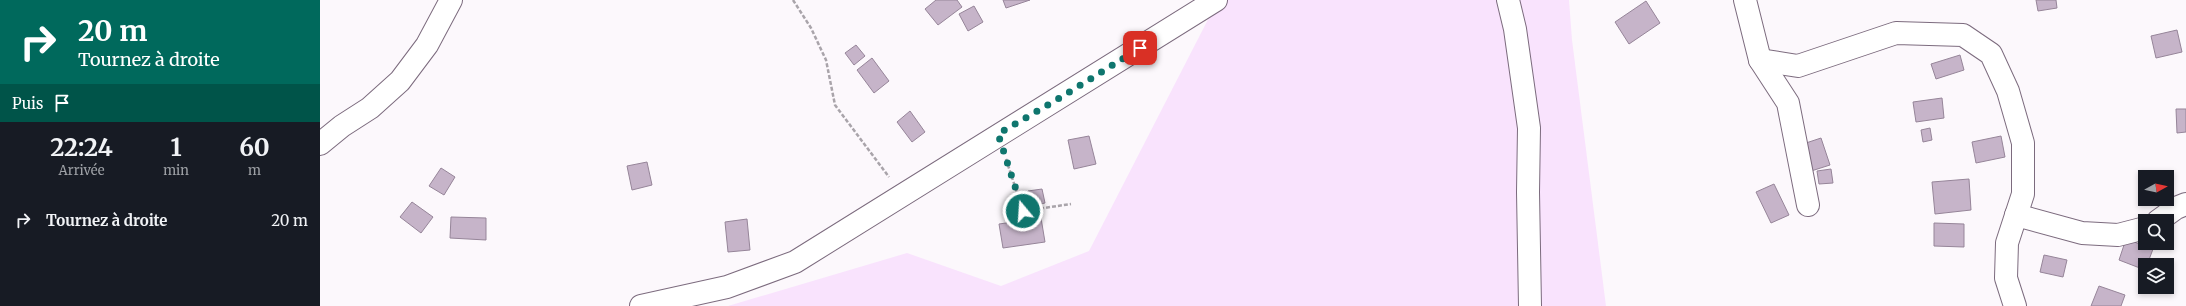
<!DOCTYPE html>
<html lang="fr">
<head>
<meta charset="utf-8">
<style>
  :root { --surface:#171b24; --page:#242831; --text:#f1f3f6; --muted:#9ea1a6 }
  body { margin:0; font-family:Merriweather,serif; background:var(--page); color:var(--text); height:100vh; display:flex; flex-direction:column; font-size:15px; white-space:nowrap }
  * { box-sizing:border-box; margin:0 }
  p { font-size:13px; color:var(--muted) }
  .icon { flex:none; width:22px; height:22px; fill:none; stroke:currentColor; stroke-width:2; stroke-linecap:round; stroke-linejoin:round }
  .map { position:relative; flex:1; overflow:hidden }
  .details { display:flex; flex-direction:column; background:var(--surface); width:320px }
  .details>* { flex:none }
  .banner { background:#00695c; color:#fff; overflow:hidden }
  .needle { width:26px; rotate:82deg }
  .controls { position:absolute; left:1818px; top:170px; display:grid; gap:8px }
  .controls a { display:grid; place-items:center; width:36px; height:36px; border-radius:0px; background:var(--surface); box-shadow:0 2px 6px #0003; font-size:20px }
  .pin { position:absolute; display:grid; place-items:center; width:34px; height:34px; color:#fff; margin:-17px; border-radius:8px; box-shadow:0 2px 6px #0006 }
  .me { position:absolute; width:44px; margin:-22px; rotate:342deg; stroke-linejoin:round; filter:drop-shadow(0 0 3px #0008) }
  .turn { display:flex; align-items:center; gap:14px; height:84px; padding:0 12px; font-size:18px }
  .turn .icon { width:52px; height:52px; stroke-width:2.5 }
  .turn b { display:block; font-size:28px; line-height:34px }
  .then { display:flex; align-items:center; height:38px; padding:0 12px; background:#0003; gap:8px; font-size:15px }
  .eta { display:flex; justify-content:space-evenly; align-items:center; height:68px; text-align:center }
  .eta b { font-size:24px; font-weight:700; line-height:28px }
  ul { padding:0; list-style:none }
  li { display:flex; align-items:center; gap:12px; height:60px; padding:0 12px }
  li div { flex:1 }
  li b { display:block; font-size:15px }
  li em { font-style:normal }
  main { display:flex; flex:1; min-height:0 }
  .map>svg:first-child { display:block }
  .green { fill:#f9e3fd }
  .building { fill:#c6b4c9; stroke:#968599 }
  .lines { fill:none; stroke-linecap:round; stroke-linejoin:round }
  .minor-casing { stroke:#7c6b7e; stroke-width:24 }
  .path { stroke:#a9a4aa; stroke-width:2.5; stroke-dasharray:4 2; stroke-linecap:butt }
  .minor { stroke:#fff; stroke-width:22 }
  .route { stroke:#0f766e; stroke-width:7; stroke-dasharray:0 12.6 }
</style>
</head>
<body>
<main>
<section class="details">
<div class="banner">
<div class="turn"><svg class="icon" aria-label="right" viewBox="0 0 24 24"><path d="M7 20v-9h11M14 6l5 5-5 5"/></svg><div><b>20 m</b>Tournez à droite</div></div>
<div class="then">Puis<svg class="icon" aria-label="arrive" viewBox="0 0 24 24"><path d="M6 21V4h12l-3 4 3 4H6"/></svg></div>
</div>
<div class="eta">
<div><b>22:24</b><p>Arrivée</p></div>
<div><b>1</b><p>min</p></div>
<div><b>60</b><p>m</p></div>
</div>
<ul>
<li><svg class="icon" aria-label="right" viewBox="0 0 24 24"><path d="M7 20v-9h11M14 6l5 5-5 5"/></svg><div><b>Tournez à droite</b></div><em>20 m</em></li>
</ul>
</section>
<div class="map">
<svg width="1866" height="306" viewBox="0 0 1866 306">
  <rect width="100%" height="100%" fill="#fcf8fc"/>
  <!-- green -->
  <polygon class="green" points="898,0 1249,0 1252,40 1286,306 408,306 587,253 681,286 769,251"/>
  <!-- building -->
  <g class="building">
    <polygon points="616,0 637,0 642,7 618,25 605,9"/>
    <polygon points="683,0 710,0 686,8"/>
    <polygon points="1716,0 1736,0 1737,8 1718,11"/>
    <polygon points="1326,1 1340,23 1309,44 1295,22"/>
    <polygon points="654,6 663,22 648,31 639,14"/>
    <polygon points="1857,30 1862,52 1836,58 1831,36"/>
    <polygon points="536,45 545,56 534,65 525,53"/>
    <polygon points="1640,55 1644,70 1616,79 1611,64"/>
    <polygon points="552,58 569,81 554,93 537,70"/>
    <polygon points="1622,98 1624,118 1596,122 1593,102"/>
    <polygon points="1856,109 1866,109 1866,132 1857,133"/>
    <polygon points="590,111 605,132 592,142 577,122"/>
    <polygon points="1610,128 1612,140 1603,142 1601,130"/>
    <polygon points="769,136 776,164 754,169 748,140"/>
    <polygon points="1681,136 1685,157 1656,163 1652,142"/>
    <polygon points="1501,138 1510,165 1488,172 1480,145"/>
    <polygon points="327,162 332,185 312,190 307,166"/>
    <polygon points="121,168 135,177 124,195 109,186"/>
    <polygon points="1511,169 1513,183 1499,184 1497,171"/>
    <polygon points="1649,179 1651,210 1615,214 1612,182"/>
    <polygon points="1454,184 1469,215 1451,223 1436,192"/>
    <polygon points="722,189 725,203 711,206 708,191"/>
    <polygon points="92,202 113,217 101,233 80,217"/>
    <polygon points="131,217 166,218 166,240 130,238"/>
    <polygon points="721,218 725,242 683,248 679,224"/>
    <polygon points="427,219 430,250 408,252 405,222"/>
    <polygon points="1614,223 1644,224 1644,247 1614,246"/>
    <polygon points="1806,239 1833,249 1827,265 1825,265 1825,270 1799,260"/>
    <polygon points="1724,255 1747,260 1743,277 1720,272"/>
    <polygon points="1779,286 1805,295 1801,306 1771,306"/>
  </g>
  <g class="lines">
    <defs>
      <g id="minor">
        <polyline points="1188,0 1195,29 1209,128 1208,192 1210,306"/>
        <polyline points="1425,0 1440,60 1468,103 1488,205"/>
        <polyline points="1440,60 1478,66 1576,33 1643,35 1671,54 1688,91 1703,143 1703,194 1687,243 1686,278 1695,306"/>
        <polyline points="0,144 22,126 50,108 80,81 107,45 131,0"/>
        <polyline points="1696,215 1762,233 1798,235 1825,228"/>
        <polyline points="1838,221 1856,208 1866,204"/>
        <polyline points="321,306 407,287 475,262 896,0"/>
      </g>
    </defs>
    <!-- minor casing -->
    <use href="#minor" class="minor-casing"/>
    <!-- path -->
    <g class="path">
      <polyline points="473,0 491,28 506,60 515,105 569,177"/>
      <polyline points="686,159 703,211 751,204"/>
    </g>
    <!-- minor -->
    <use href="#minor" class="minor"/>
  </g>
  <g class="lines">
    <!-- route -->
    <polyline class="route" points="703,211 678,134 743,96 820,48"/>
  </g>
</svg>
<div class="controls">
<a><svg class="needle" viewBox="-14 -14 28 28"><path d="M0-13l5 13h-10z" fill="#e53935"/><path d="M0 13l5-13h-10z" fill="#9ea1a6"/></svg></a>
<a><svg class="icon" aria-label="search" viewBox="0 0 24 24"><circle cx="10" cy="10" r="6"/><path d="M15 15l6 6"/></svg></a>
<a><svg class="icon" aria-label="layers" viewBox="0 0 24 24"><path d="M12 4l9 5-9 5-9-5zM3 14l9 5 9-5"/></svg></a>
</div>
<div class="pin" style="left:820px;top:48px;background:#d93025"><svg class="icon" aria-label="arrive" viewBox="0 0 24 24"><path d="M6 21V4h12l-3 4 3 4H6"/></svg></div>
<svg class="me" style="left:703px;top:211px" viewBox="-20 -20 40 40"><circle r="17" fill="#0f766e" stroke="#fff" stroke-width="3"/><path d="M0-11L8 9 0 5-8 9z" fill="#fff"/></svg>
</div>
</main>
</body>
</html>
